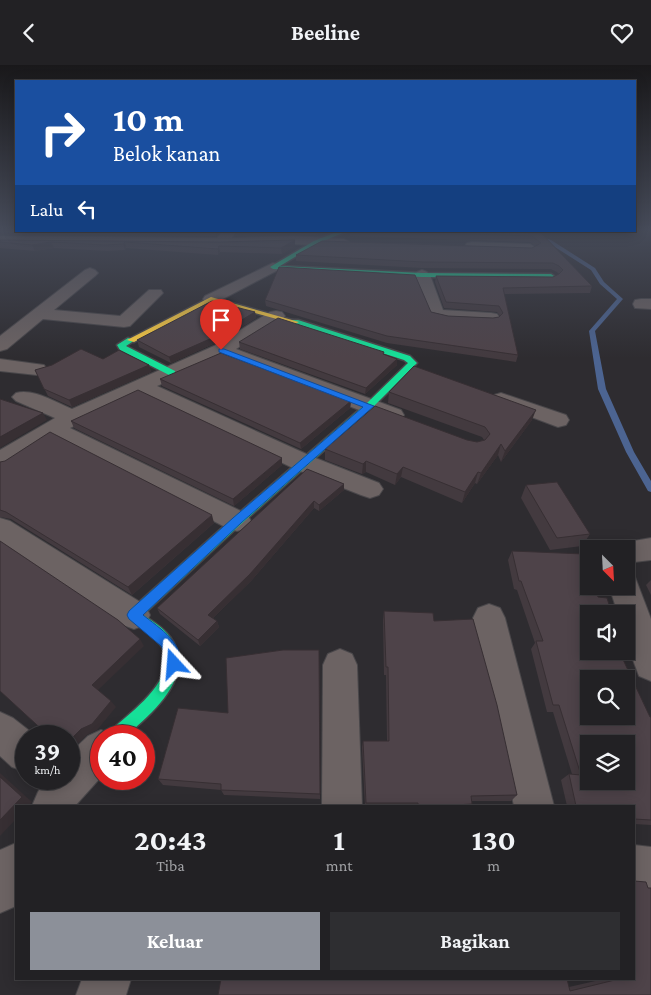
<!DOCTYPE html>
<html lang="id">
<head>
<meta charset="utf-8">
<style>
  :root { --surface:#222124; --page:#2e2e31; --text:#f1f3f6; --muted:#a2a3a6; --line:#3f3e41; --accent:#8c9099 }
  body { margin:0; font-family:"Crimson Pro",serif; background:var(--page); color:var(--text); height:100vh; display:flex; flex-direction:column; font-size:19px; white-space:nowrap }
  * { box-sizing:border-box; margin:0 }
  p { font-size:16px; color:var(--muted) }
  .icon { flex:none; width:28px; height:28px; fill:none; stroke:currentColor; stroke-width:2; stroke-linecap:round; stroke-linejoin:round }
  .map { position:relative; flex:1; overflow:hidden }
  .panel { position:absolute; left:15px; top:740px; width:620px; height:175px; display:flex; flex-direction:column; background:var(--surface); border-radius:0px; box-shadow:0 2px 12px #0003,0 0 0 1px var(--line) }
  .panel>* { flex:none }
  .guide { position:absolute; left:15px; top:15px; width:621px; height:152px; border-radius:0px; box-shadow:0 2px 12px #0003,0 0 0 1px var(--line); background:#1a4fa0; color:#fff; overflow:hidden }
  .needle { width:32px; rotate:156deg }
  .buttons { position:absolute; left:580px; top:475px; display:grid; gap:10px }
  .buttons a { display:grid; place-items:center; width:55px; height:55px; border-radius:0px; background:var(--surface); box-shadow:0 2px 12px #0003,0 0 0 1px var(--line); font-size:25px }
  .speed { position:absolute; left:15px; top:660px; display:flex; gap:10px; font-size:25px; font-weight:700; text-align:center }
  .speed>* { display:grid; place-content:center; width:65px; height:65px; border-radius:50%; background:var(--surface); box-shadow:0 2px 12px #0003,0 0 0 1px var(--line); line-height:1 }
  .speed small { font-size:12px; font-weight:400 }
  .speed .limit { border:8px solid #d22; background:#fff; color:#111 }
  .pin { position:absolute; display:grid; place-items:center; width:42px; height:42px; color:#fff; margin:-51px -21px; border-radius:50% 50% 50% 0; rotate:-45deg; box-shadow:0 0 5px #0007 }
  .pin .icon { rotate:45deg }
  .me { position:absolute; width:55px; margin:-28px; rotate:341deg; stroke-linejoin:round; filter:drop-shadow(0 0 4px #0008) }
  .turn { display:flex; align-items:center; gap:18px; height:105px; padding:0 15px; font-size:22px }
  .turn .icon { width:65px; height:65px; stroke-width:2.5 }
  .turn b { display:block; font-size:35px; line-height:42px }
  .then { display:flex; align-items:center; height:48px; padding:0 15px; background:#0003; gap:10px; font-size:19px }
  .eta { display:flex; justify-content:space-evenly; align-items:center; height:85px; text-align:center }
  .eta b { font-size:30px; font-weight:700; line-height:35px }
  .button { display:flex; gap:10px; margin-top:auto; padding:10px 15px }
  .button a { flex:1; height:58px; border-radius:0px; background:var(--accent); color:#fff; font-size:20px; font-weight:700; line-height:58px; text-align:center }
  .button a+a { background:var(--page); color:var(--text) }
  header { display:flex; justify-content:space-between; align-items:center; height:65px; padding:0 15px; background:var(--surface); font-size:22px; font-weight:700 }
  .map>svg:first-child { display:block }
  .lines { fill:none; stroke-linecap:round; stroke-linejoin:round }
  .stream { fill:#4c6491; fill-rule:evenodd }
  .street-casing { stroke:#49474a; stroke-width:2 }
  .fast-casing { stroke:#49474a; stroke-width:3 }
  .slow-casing { stroke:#49474a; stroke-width:3 }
  .street { fill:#6c6363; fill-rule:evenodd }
  .fast { fill:#16e098; fill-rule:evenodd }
  .slow { fill:#ffcf43; fill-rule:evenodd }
  .wall { fill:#433a3f }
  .shaded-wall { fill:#372f33 }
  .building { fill:#4e4349; stroke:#372f33; fill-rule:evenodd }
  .route { fill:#1a73e8; stroke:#114b97 }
</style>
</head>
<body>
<header><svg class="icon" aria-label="back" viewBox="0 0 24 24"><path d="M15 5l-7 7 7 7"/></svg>Beeline<svg class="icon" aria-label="heart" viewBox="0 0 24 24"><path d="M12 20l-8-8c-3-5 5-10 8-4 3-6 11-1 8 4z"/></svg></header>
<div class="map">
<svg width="651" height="930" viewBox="0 0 651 930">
  <rect width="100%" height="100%" fill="#2e2c30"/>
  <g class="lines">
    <!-- stream -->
    <polygon class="stream" points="537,170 551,175 595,203 604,217 623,234 595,266 606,324 634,387 651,416 651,427 648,426 626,387 598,324 589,266 617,234 600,219 591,205 547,177 535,172"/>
    <defs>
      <g id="street">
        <polygon points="223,166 236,166 232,173 293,171 344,174 351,178 344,182 293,179 221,181 0,179 0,171 217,173"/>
        <polygon points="472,177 530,179 537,183 530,187 467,184 465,181 467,178"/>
        <polygon points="273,198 278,199 280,202 278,205 217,237 205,237 203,234 205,231"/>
        <polygon points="90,203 95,205 98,208 95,211 54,245 120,251 149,225 161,225 163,228 130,261 124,262 43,254 7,284 0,286 0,271 85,205"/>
        <polygon points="422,205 427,207 430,210 443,245 491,248 497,249 500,253 497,257 491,258 447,256 430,252 414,210 417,207"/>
        <polygon points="641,234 651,234 651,244 635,243 633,239 635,235"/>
        <path d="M276 246 282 247 285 251 282 255 236 284 401 345 404 350 401 355 393 357 385 355 222 292 157 321 313 392 379 418 383 424 379 430 370 433 361 430 295 404 140 329 70 363 247 449 251 456 247 463 237 466 227 463 54 373 9 402 0 404V385L55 353 16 336 12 332 16 328C33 323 55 337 72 344L214 281 270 247Z"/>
        <polygon points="0,294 44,300 47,304 44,308 37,310 0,306"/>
        <polygon points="501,328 566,350 569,355 566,360 558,362 494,338 490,334 494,330"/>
        <polygon points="0,453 10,456 145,540 150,550 145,560 134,564 123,560 0,477"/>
        <polygon points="651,473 651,495 626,498 626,484 613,484 616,479"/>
        <polygon points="626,509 635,512 651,554 651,616 639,611 626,576 626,549 618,549 609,521 626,521"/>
        <polygon points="489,539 500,543 505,553 554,741 514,741 473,553 478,543"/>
        <polygon points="340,584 352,589 357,600 362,741 322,741 323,600 328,589"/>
        <polygon points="0,647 13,653 36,671 26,671 26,707 12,702 0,691"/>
        <polygon points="101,665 115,671 101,671 101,712 75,741 32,741 38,727 46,714 69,714 69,689 88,671"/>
        <polygon points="16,778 16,841 0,848 0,785"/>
        <polygon points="634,780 651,782 651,826 634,824"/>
        <polygon points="82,914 131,914 126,930 76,930"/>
      </g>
      <g id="fast">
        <polygon points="339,166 348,166 318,178 280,201 422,208 551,209 554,211 551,213 422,212 273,204 270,202 314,176"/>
        <path d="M292 255H298L410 291 417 298 372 343 241 459 143 550C152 556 163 562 170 572 198 610 152 648 126 671H107L110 666C130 648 179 614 162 582 155 570 140 563 129 554L128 550 129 546 233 453 366 339 408 298 404 295 292 259Z"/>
        <polygon points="128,273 135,275 126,281 175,306 175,310 169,310 120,285 117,280"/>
      </g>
      <polygon id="slow" points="211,232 299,257 295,259 212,236 134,277 127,275"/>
    </defs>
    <!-- street casing -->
    <use href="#street" class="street-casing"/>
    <!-- fast casing -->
    <use href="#fast" class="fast-casing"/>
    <!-- slow casing -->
    <use href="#slow" class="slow-casing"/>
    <!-- street -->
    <use href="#street" class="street"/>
    <!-- fast -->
    <use href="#fast" class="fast"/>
    <!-- slow -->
    <use href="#slow" class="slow"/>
  </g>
  <!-- wall -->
  <g class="wall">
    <polygon points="0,163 16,163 16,166 221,166 216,171 0,170"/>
    <polygon points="235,166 326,166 316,170 235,171"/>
    <polygon points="350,166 526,166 528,168 541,168 592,221 590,228 504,229 518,290 516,297 387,278 266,241 265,235 431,247 448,251 493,253 499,252 500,251 497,247 444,243 435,217 436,211 553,212 559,209 557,207 551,204 422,203 296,196 296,190 532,183 535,181 530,177 350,171"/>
    <polygon points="0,175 295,181 282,189 220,187 218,190 126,183 125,185 107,186 54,183 35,186 0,183"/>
    <polygon points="255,247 256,253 213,279 171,298 139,282 137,275"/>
    <polygon points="239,277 397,300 365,329 240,284"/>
    <polygon points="103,294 149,300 151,307 72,342 48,331 35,305"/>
    <polygon points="160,314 351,336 350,343 301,384 162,321"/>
    <polygon points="389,327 532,355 501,397 498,390 477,419 475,418 462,438 401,412 395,420 366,407 362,409 325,395 325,384 467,375 477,377 484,375 482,372 388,338"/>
    <polygon points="71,356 282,393 282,400 234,441 74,363"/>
    <polygon points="0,397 214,458 132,530 11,454 0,452"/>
    <polygon points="307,404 344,419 344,425 319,446 314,443 251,516 213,553 217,556 219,562 200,581 160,549 157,543"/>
    <polygon points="526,420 590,469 582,481 550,485 521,433"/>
    <polygon points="512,486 589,549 650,652 651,652 651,760 634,759 634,741 567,741 561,715 569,709 572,709 553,647 547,647 531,584 535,578 517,525 514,524 508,495"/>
    <polygon points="651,515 651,530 646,520"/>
    <polygon points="384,546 434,556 517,730 511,736 472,736 472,739 470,741 365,741 362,682 363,676 387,676 386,610 384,610 383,555"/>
    <polygon points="319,585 320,734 224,730 221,725 163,720 158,714 228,648"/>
    <polygon points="221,914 569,922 604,914 634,914 651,930"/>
  </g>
  <!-- shaded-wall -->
  <g class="shaded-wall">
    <polygon points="215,166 221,166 216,171"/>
    <polygon points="316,166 326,166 316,170"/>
    <polygon points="295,175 295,181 282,189 281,183"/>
    <polygon points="51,177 54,183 35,186 32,180"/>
    <polygon points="125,177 126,183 125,185 123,179"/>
    <polygon points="219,181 220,187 218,190 218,184"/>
    <polygon points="255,247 256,253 213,279 171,298 169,292"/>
    <polygon points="397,294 397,300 365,329 366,323"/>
    <polygon points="149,300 151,307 72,342 69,335"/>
    <polygon points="351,336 350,343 301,384 300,378"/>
    <polygon points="536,345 532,355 501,397 505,386"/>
    <polygon points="43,348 47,355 0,383 0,372"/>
    <polygon points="501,379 498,390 477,419 481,408"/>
    <polygon points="282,393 282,400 234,441 233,434"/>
    <polygon points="366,396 366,407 362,409 363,399"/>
    <polygon points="403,402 401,412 395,420 397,409"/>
    <polygon points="478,407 475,418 462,438 465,427"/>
    <polygon points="344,419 344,425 319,446 319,440"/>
    <polygon points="314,436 314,443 251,516 210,556 208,550"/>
    <polygon points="212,450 214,458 132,530 128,522"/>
    <polygon points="217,556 219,562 200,581 198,575"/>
    <polygon points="140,574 144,581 97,626 92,620"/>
    <polygon points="111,636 116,642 97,665 87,670 69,687 69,676"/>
    <polygon points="0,708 32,737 28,741 16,741 16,754 0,771"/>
  </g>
  <!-- building -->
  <g class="building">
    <rect x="0" y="163" width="16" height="1"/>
    <polygon points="377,166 526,166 528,168 541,168 592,221 503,223 518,290 387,271 265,235 279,202 415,210 431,247 448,251 493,253 499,252 503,248 499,241 446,237 436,211 553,212 559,209 563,205 559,201 553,198 423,197 296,190 322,176 532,183 541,178 532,171"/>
    <polygon points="0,175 220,177 295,175 281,183 219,181 218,184 125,177 123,179 105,180 51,177 32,180 0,177"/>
    <polygon points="212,236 255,247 212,273 169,292 137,275"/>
    <polygon points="278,253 384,287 383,289 397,294 366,323 239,277"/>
    <polygon points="81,284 103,294 119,285 149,300 69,335 44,324 35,305 52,300"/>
    <polygon points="221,288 351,336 300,378 160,314"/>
    <polygon points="414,301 536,345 505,386 501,379 481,408 478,407 465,427 403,402 397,409 366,396 363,399 325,384 375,341 467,375 477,377 485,375 490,369 485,362 389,327"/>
    <polygon points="138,325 282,393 233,434 71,356"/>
    <polygon points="0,334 43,348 0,372"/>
    <polygon points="50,367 212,450 128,522 6,447 0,445 0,397 5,396"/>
    <polygon points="307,404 344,419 319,440 314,436 250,509 208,550 217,556 198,575 157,543"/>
    <polygon points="557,417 590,469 557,473 526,420"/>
    <polygon points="0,476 118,555 140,574 92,620 111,636 92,659 81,664 69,676 69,671 49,671 0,626"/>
    <path d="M512 486 584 489 589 504V521H594L598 532 607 533 612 549H589V586H619L650 652H651V755L634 754V741H576L569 709 581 710 559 640H553L536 576H543L521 516H519ZM589 614H626V651H589ZM589 679H626V716H589Z"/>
    <polygon points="384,546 433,548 434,556 473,554 497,640 517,730 471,731 472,739 438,741 418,741 418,738 366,738 363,676 389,676 388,602 386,602"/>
    <polygon points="283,585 319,585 320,729 221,725 221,719 158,714 178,643 228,648 226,593"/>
    <polygon points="0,712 22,732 0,755"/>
    <polygon points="634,816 646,817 648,823 651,823 651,930 218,930 221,914 567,914 570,926 619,914 634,914"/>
  </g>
  <!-- sky -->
  <linearGradient id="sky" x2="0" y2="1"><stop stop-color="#19181a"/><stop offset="0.56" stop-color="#464b59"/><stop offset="1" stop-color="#464b59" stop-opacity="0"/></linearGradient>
  <rect width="651" height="293" fill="url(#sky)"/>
  <!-- route -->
  <path class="route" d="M219 284H224L374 341 241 458 143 550C158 562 189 581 178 604L174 606 169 604 166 590 161 581 129 554 127 550 129 546 233 453 363 342 219 287Z"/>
</svg>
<div class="buttons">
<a><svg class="needle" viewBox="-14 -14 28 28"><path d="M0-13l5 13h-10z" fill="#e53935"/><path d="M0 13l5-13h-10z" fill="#a2a3a6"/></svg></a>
<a><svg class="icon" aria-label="sound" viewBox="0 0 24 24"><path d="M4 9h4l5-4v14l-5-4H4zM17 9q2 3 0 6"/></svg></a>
<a><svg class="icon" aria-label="search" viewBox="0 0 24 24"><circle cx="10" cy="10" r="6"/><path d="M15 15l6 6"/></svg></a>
<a><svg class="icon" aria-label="layers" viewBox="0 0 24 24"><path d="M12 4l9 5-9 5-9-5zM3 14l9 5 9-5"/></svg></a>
</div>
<div class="speed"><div>39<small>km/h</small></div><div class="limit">40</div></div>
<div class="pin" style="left:221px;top:285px;background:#d93025"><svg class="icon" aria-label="arrive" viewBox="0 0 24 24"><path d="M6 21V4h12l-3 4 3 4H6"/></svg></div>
<svg class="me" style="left:174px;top:599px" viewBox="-20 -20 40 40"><path d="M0-17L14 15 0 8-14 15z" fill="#1a73e8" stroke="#fff" stroke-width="4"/></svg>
<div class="guide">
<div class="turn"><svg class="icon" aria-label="right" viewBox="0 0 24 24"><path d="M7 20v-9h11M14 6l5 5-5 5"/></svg><div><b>10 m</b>Belok kanan</div></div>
<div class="then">Lalu<svg class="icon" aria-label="left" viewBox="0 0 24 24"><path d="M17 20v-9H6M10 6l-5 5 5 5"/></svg></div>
</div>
<section class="panel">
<div class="eta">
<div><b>20:43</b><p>Tiba</p></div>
<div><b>1</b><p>mnt</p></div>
<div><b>130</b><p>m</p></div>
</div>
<div class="button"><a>Keluar</a><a>Bagikan</a></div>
</section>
</div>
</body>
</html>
